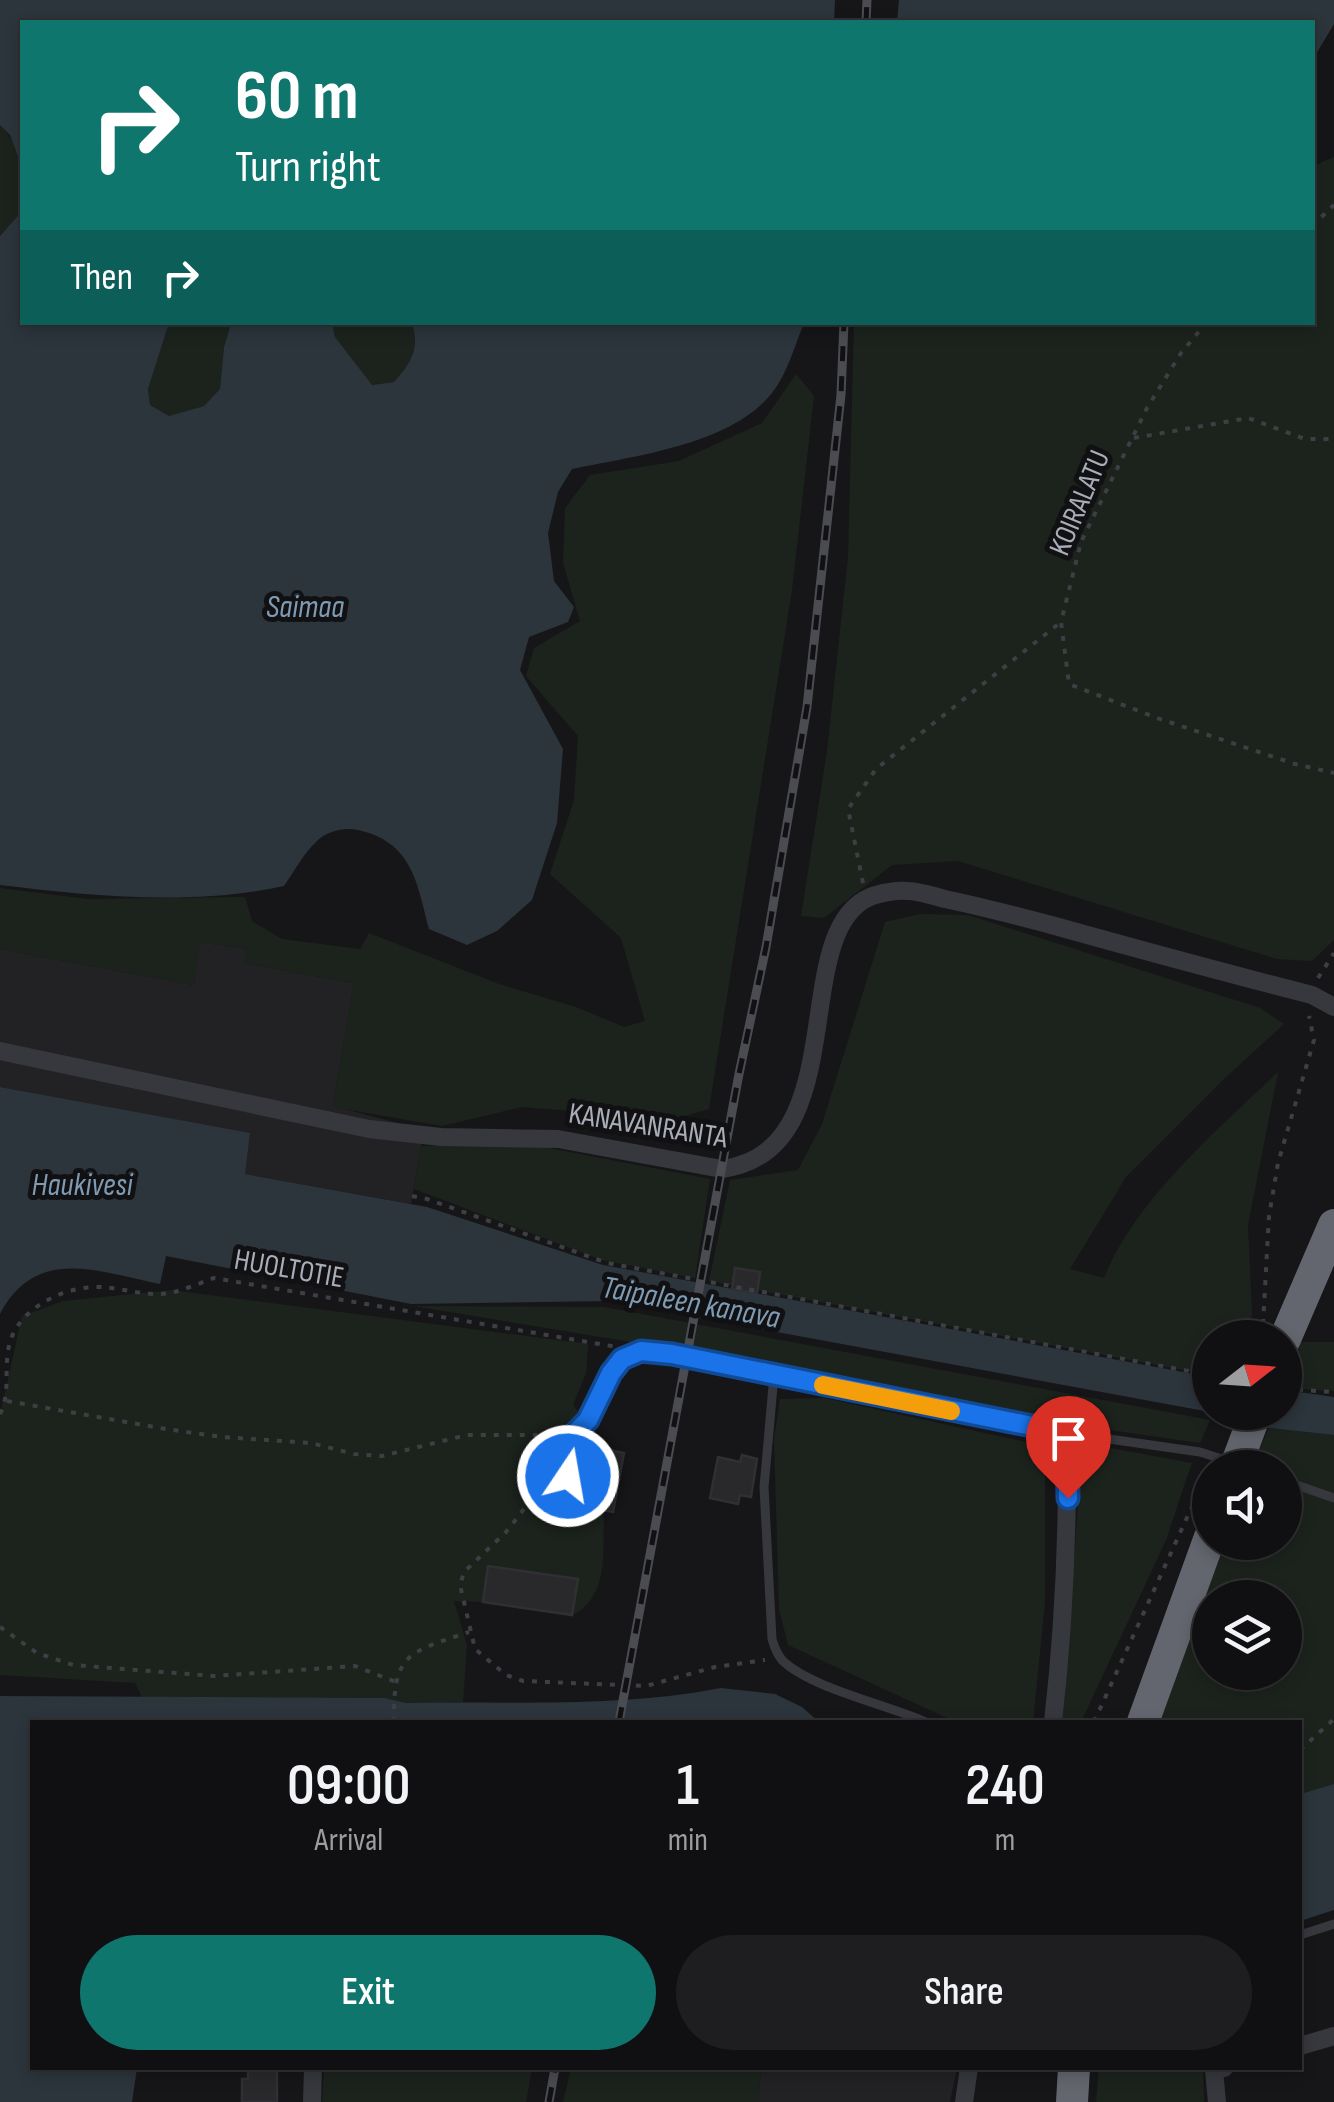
<!DOCTYPE html>
<html lang="en">
<head>
<meta charset="utf-8">
<style>
  :root { --surface:#101012; --page:#1e1e20; --text:#f1f3f6; --muted:#9c9d9f; --line:#303032; --accent:#0f766e }
  body { margin:0; font-family:"Sofia Sans Condensed",sans-serif; background:var(--page); color:var(--text); height:100vh; display:flex; flex-direction:column; font-size:38px; white-space:nowrap }
  * { box-sizing:border-box; margin:0 }
  p { font-size:32px; color:var(--muted) }
  .icon { flex:none; width:55px; height:55px; fill:none; stroke:currentColor; stroke-width:2; stroke-linecap:round; stroke-linejoin:round }
  .map { position:relative; flex:1; overflow:hidden }
  .details { position:absolute; left:30px; top:1720px; width:1272px; height:350px; display:flex; flex-direction:column; background:var(--surface); border-radius:0px; box-shadow:0 5px 15px #0003,0 0 0 2px var(--line) }
  .details>* { flex:none }
  .hud { position:absolute; left:20px; top:20px; width:1295px; height:305px; border-radius:0px; box-shadow:0 5px 15px #0003,0 0 0 2px var(--line); background:#0f766e; color:#fff; overflow:hidden }
  .needle { width:65px; rotate:73deg }
  .buttons { position:absolute; left:1192px; top:1320px; display:grid; gap:20px }
  .buttons a { display:grid; place-items:center; width:110px; height:110px; border-radius:50%; background:var(--surface); box-shadow:0 5px 15px #0003,0 0 0 2px var(--line); font-size:50px }
  .pin { position:absolute; display:grid; place-items:center; width:85px; height:85px; color:#fff; margin:-102px -42px; border-radius:50% 50% 50% 0; rotate:-45deg; box-shadow:0 0 10px #0007 }
  .pin .icon { rotate:45deg }
  .me { position:absolute; width:110px; margin:-55px; rotate:12deg; stroke-linejoin:round; filter:drop-shadow(0 0 8px #0008) }
  .turn { display:flex; align-items:center; gap:35px; height:210px; padding:0 50px; font-size:45px }
  .turn .icon { width:130px; height:130px; stroke-width:2.5 }
  .turn b { display:block; font-size:70px; line-height:85px }
  .then { display:flex; align-items:center; height:95px; padding:0 50px; background:#0003; gap:20px; font-size:38px }
  .eta { display:flex; justify-content:space-evenly; align-items:center; height:170px; text-align:center }
  .eta b { font-size:60px; font-weight:600; line-height:70px }
  .primary-button { display:flex; gap:20px; margin-top:auto; padding:20px 50px }
  .primary-button a { flex:1; height:115px; border-radius:60px; background:var(--accent); color:#fff; font-size:40px; font-weight:600; line-height:115px; text-align:center }
  .primary-button a+a { background:var(--page); color:var(--text) }
  .map>svg:first-child { display:block }
  .built { fill:#222225 }
  .green { fill:#1c231d; fill-rule:evenodd }
  .water { fill:#2c353c }
  .building { fill:#29292c; stroke:#303034; stroke-width:2.5 }
  .lines { fill:none; stroke-linecap:round; stroke-linejoin:round }
  .path { stroke:#3d3f44; stroke-width:4; stroke-dasharray:5 8; stroke-linecap:butt }
  .lane { stroke:#37383d; stroke-width:9 }
  .street { stroke:#37383d; stroke-width:18 }
  .highway { stroke:#63666e; stroke-width:32 }
  .rail-casing { stroke:#4a4c52; stroke-width:9 }
  .rail { stroke:#111113; stroke-width:5; stroke-dasharray:15; stroke-linecap:butt }
  .highway-bridge { stroke:#63666e; stroke-width:32 }
  .route-casing { stroke:#114b97; stroke-width:25 }
  .route { stroke:#1a73e8; stroke-width:18 }
  .slow { stroke:#f59e0b; stroke-width:18 }
  .labels { text-anchor:middle; dominant-baseline:central; stroke-width:10; stroke-linejoin:round; paint-order:stroke }
  .street-label { font-size:30px; fill:#a8adb8; stroke:#111113 }
  .water-label { font-size:32px; font-style:italic; fill:#7f9bb3; stroke:#111113 }
</style>
</head>
<body>
<div class="map">
<svg width="1334" height="2102" viewBox="0 0 1334 2102">
  <rect width="100%" height="100%" fill="#161618"/>
  <!-- built -->
  <g class="built">
    <polygon points="199,942 247,949 245,963 354,983 333,1106 424,1130 411,1204 244,1174 250,1134 0,1087 0,949 194,985"/>
    <polygon points="761,2068 957,2068 950,2102 758,2102"/>
  </g>
  <!-- green -->
  <g class="green">
    <path d="M0 125C24 148 22 180 22 211L0 236Z"/>
    <polygon points="1334,157 1334,940 1312,961 1277,959 958,861 892,865 824,918 801,916 827,751 848,557 854,323 1312,322 1313,166"/>
    <polygon points="169,323 231,323 224,347 220,389 204,406 169,416 150,405 148,389"/>
    <path d="M332 323H412C420 349 410 362 394 382L371 385 335 337Z"/>
    <polygon points="796,374 814,396 792,590 709,1109 674,1119 522,1107 442,1126 333,1107 354,983 244,963 246,949 200,942 194,985 0,949 0,888 88,899 245,897 252,921 282,939 360,949 369,933 499,984 576,1007 624,1027 645,1021 621,938 550,874 574,800 578,736 526,676 534,648 580,621 563,563 565,508 590,475 679,461 762,423"/>
    <path d="M920 914 968 915 1260 1008 1284 1024 1225 1078 1126 1177 1070 1269 1104 1278C1134 1201 1219 1128 1278 1072L1248 1225 1252 1315 1244 1337 1210 1338V1375L709 1281 730 1180 798 1170 822 1124 885 922Z"/>
    <polygon points="533,1145 710,1179 695,1278 602,1260 414,1189 421,1146"/>
    <path d="M172 1290 588 1344 586 1373 573 1405 609 1450 599 1449 589 1506 604 1510C602 1547 611 1595 573 1615L577 1579 488 1566 483 1602 454 1601 467 1645 463 1702 406 1703 385 1698 142 1697 135 1683 0 1675V1415L22 1316 63 1301Z"/>
    <polygon points="413,1306 604,1307 1210,1420 1200,1443 1082,1426 673,1349"/>
    <polygon points="1300,1342 1334,1342 1334,1391 1285,1388 1285,1377"/>
    <polygon points="824,1398 1045,1446 1045,1602 1033,1722 956,1722 788,1645 779,1609 774,1439 780,1399"/>
    <path d="M1269 1428 1334 1435V1784L1300 1794V1722H1160L1223 1543 1285 1542V1468L1251 1467ZM1210 1598H1285V1672H1210Z"/>
    <polygon points="1083,1443 1192,1463 1166,1540 1081,1722 1061,1722"/>
    <polygon points="324,2068 532,2068 526,2102 322,2102"/>
    <polygon points="571,2068 761,2068 758,2102 563,2102"/>
    <polygon points="1099,2068 1203,2068 1204,2102 1096,2102"/>
  </g>
  <!-- water -->
  <g class="water">
    <polygon points="0,0 835,0 834,22 22,22 22,167 10,135 0,125"/>
    <polygon points="899,0 1334,0 1334,24 1313,59 1312,22 897,22"/>
    <path d="M22 211V322L169 323 148 389 150 405 169 416 204 406 220 389 224 347 231 323H332L335 337 372 385 394 382C411 362 420 349 412 323H804C795 345 787 374 772 393 731 445 633 456 572 469L558 492 548 533 554 581 574 607 568 622 529 637 520 670 563 749 557 823 532 900 497 931 467 945 429 929C417 882 412 842 358 830 345 827 326 831 316 842 303 854 294 872 284 886 195 906 90 896 0 885V236Z"/>
    <path d="M0 1087 250 1133 245 1174 427 1207 603 1265 1210 1377V1412L609 1301 411 1304 166 1256 160 1284C99 1272 36 1245 0 1314Z"/>
    <polygon points="1285,1390 1334,1397 1334,1435 1269,1428 1212,1413 1285,1412"/>
    <path d="M721 1688 775 1694 802 1707 819 1722H32V2068H137L132 2102H0V1696L385 1698 406 1703C509 1701 619 1708 721 1688Z"/>
    <polygon points="1334,1784 1334,1910 1300,1921 1300,1794"/>
  </g>
  <!-- building -->
  <g class="building">
    <polygon points="735,1268 760,1272 757,1293 732,1289"/>
    <polygon points="599,1448 624,1453 613,1512 589,1507"/>
    <polygon points="742,1455 757,1459 751,1497 740,1495 738,1504 710,1498 718,1457 740,1462"/>
    <polygon points="488,1566 578,1579 572,1615 483,1602"/>
    <polygon points="248,2068 277,2068 277,2102 242,2102 242,2079 248,2079"/>
  </g>
  <g class="lines">
    <!-- path -->
    <g class="path">
      <polyline points="1312,226 1334,205"/>
      <polyline points="1207,322 1181,353 1147,408 1081,542 1061,622 1069,684 1157,718 1295,764 1334,773"/>
      <polyline points="1134,438 1248,418 1305,439 1334,439"/>
      <polyline points="863,883 848,809 876,769 1061,622"/>
      <polyline points="1318,978 1334,953"/>
      <polyline points="412,1196 427,1199 607,1263 1210,1375"/>
      <polyline points="1263,1324 1269,1216 1278,1163 1314,1040 1309,1016"/>
      <polyline points="1285,1389 1334,1392"/>
      <polyline points="7,1401 166,1429 222,1437 311,1443 354,1454 382,1456 467,1435 545,1435"/>
      <path d="M0 1414C13 1389 0 1359 14 1332 29 1303 69 1286 100 1287 123 1288 147 1297 170 1293 184 1290 200 1283 214 1278L617 1347"/>
      <polyline points="524,1509 506,1532 464,1572 460,1585 475,1649 506,1675 523,1681 646,1686 715,1667 765,1660"/>
      <polyline points="0,1627 37,1653 73,1665 214,1676 355,1666 396,1682"/>
      <path d="M394 1722C393 1653 407 1653 469 1632"/>
      <polyline points="1094,1722 1205,1478"/>
      <polyline points="1300,1750 1334,1719"/>
    </g>
    <!-- lane -->
    <g class="lane">
      <path d="M774 1375 764 1487 772 1639C774 1646 777 1654 782 1660 810 1688 886 1704 926 1722"/>
      <path d="M566 1442C538 1449 507 1470 531 1500L547 1502C570 1486 569 1467 566 1442L588 1420 611 1373 623 1359 641 1351 672 1354 1067 1433 1200 1452 1228 1461"/>
      <polyline points="1285,1481 1334,1498"/>
      <polyline points="1300,1935 1334,1924"/>
    </g>
    <!-- street -->
    <g class="street">
      <path d="M0 1051 369 1129 441 1137 558 1139 722 1169C856 1151 787 932 870 897 879 893 898 890 907 891 919 891 933 896 945 899 982 907 1018 916 1055 926 1141 950 1226 973 1312 995L1334 1007"/>
      <path d="M1053 1722C1064 1626 1068 1530 1067 1433"/>
      <polyline points="1300,2046 1334,2036"/>
      <polyline points="312,2102 313,2068"/>
      <polyline points="964,2102 969,2068"/>
      <polyline points="1217,2102 1214,2070 1224,2068"/>
    </g>
    <!-- highway -->
    <g class="highway">
      <polyline points="1285,1339 1334,1225"/>
      <polyline points="1143,1722 1210,1537"/>
      <polyline points="1072,2102 1074,2068"/>
    </g>
    <defs>
      <g id="rail">
        <polyline points="866,22 867,0"/>
        <polyline points="619,1722 739,1074 766,947 807,707 841,395 844,322"/>
        <polyline points="549,2102 555,2068"/>
      </g>
    </defs>
    <!-- rail casing -->
    <use href="#rail" class="rail-casing"/>
    <!-- rail -->
    <use href="#rail" class="rail"/>
    <!-- highway-bridge -->
    <polyline class="highway-bridge" points="1235,1468 1256,1412"/>
  </g>
  <g class="lines">
    <defs>
      <polyline id="route" points="568,1476 566,1442 588,1420 611,1373 622,1359 641,1351 672,1354 1067,1433 1068,1498"/>
    </defs>
    <!-- route casing -->
    <use href="#route" class="route-casing"/>
    <!-- route -->
    <use href="#route" class="route"/>
    <!-- slow -->
    <polyline class="slow" points="823,1385 951,1411"/>
  </g>
  <g class="labels">
    <!-- street labels -->
    <g class="street-label">
      <text transform="translate(1080 503) rotate(-67)">KOIRALATU</text>
      <text transform="translate(648 1126) rotate(9)">KANAVANRANTA</text>
      <text transform="translate(289 1269) rotate(10)">HUOLTOTIE</text>
    </g>
    <!-- water labels -->
    <g class="water-label">
      <text x="305" y="607">Saimaa</text>
      <text x="82" y="1185">Haukivesi</text>
      <text transform="translate(691 1303) rotate(10)">Taipaleen kanava</text>
    </g>
  </g>
</svg>
<div class="buttons">
<a><svg class="needle" viewBox="-14 -14 28 28"><path d="M0-13l5 13h-10z" fill="#e53935"/><path d="M0 13l5-13h-10z" fill="#9c9d9f"/></svg></a>
<a><svg class="icon" aria-label="sound" viewBox="0 0 24 24"><path d="M4 9h4l5-4v14l-5-4H4zM17 9q2 3 0 6"/></svg></a>
<a><svg class="icon" aria-label="layers" viewBox="0 0 24 24"><path d="M12 4l9 5-9 5-9-5zM3 14l9 5 9-5"/></svg></a>
</div>
<div class="pin" style="left:1068px;top:1498px;background:#d93025"><svg class="icon" aria-label="arrive" viewBox="0 0 24 24"><path d="M6 21V4h12l-3 4 3 4H6"/></svg></div>
<svg class="me" style="left:568px;top:1476px" viewBox="-20 -20 40 40"><circle r="17" fill="#1a73e8" stroke="#fff" stroke-width="3"/><path d="M0-11L8 9 0 5-8 9z" fill="#fff"/></svg>
<div class="hud">
<div class="turn"><svg class="icon" aria-label="right" viewBox="0 0 24 24"><path d="M7 20v-9h11M14 6l5 5-5 5"/></svg><div><b>60 m</b>Turn right</div></div>
<div class="then">Then<svg class="icon" aria-label="right" viewBox="0 0 24 24"><path d="M7 20v-9h11M14 6l5 5-5 5"/></svg></div>
</div>
<section class="details">
<div class="eta">
<div><b>09:00</b><p>Arrival</p></div>
<div><b>1</b><p>min</p></div>
<div><b>240</b><p>m</p></div>
</div>
<div class="primary-button"><a>Exit</a><a>Share</a></div>
</section>
</div>
</body>
</html>
